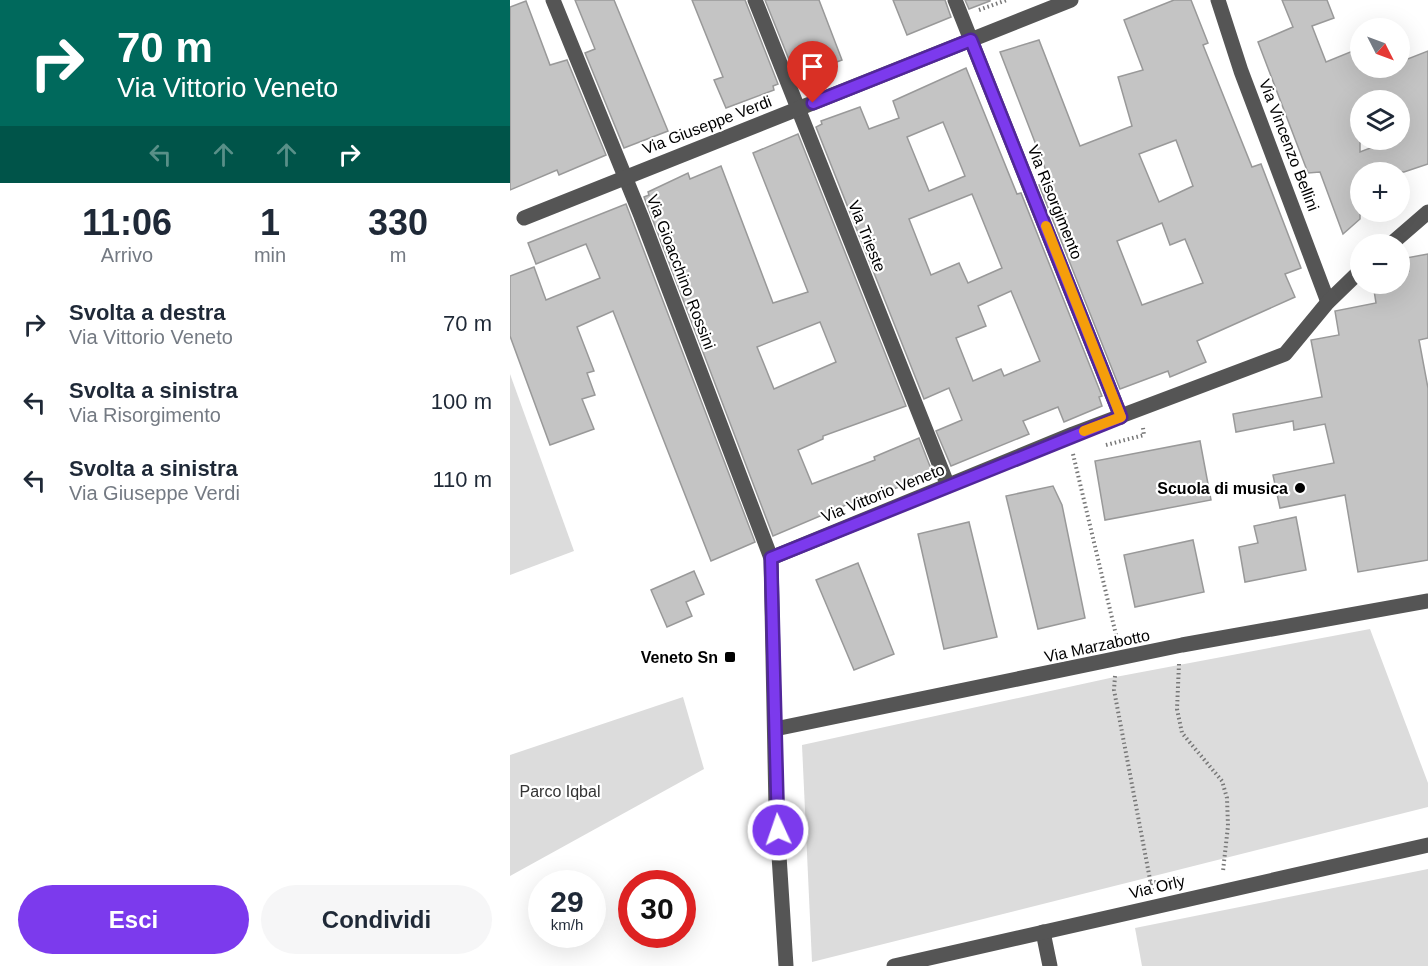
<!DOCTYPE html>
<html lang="it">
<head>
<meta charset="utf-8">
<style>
  :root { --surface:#fff; --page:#f6f6f7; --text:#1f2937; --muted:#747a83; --accent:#7c3aed }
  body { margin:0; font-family:Helvetica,sans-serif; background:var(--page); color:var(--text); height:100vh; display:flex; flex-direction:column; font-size:22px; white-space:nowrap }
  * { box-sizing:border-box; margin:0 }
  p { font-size:20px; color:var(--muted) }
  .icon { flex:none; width:33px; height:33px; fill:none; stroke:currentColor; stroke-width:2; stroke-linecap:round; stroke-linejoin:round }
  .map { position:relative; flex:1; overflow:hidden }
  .panel { display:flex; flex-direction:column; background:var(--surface); width:510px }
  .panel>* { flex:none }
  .banner { background:#00695c; color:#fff; overflow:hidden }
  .needle { width:39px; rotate:132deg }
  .fabs { position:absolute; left:840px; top:18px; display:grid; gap:12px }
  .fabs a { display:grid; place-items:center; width:60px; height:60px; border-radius:50%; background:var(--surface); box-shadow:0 6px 24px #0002; font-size:30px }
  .speed { position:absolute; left:18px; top:870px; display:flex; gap:12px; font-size:30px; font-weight:700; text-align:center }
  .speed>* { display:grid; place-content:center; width:78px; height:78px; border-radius:50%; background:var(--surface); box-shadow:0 6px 24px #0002; line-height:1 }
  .speed small { font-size:15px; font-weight:400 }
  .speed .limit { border:9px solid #d22; background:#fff; color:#111 }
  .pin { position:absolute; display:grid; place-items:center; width:51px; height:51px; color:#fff; margin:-62px -26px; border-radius:50% 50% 50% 0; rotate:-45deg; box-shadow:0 0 6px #0007 }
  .pin .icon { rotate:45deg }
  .me { position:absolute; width:66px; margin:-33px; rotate:357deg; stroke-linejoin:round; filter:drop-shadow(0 0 4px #0008) }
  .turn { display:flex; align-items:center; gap:21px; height:126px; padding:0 18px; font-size:27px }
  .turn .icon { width:78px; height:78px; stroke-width:2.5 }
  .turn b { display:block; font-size:42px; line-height:51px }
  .lanes { display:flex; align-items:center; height:57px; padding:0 18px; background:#0003; justify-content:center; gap:30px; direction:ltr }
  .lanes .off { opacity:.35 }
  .eta { display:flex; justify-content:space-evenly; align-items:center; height:102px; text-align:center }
  .eta b { font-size:36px; font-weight:700; line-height:42px }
  .primary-button { display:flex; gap:12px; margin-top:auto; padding:12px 18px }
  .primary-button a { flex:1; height:69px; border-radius:36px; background:var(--accent); color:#fff; font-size:24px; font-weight:700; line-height:69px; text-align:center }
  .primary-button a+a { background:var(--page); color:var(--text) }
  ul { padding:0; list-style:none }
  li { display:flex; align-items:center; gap:18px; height:78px; padding:0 18px }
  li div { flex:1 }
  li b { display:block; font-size:22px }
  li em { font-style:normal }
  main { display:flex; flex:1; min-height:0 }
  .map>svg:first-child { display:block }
  .green { fill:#dcdcdc }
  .building { fill:#c4c4c4; stroke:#999; stroke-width:1.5; fill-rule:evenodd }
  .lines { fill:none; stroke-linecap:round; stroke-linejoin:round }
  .path { stroke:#777; stroke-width:4; stroke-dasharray:1.5 3; stroke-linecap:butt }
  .minor { stroke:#555; stroke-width:15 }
  .route-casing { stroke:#51269a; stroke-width:15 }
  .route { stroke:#7c3aed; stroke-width:10 }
  .slow { stroke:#f59e0b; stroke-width:10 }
  .poi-dot { fill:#000; stroke:#fff; stroke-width:2 }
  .labels { text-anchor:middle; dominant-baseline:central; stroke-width:4.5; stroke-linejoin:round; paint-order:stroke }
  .street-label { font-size:16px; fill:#000; stroke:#fff }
  .poi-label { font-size:16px; font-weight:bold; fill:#000; stroke:#fff; text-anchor:end }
  .park-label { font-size:16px; fill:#333; stroke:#fff }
</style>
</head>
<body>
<main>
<section class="panel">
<div class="banner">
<div class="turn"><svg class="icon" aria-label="right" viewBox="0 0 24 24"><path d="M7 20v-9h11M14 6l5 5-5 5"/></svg><div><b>70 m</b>Via Vittorio Veneto</div></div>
<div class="lanes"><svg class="icon off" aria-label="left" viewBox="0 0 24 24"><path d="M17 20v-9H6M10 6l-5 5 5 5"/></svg><svg class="icon off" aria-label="ahead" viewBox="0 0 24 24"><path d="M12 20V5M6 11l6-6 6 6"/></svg><svg class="icon off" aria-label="ahead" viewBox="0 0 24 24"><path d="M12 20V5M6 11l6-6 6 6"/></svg><svg class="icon" aria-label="right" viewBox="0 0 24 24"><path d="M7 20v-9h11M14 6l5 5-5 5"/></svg></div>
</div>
<div class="eta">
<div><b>11:06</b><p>Arrivo</p></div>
<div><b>1</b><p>min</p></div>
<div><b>330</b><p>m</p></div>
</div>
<ul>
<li><svg class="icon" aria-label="right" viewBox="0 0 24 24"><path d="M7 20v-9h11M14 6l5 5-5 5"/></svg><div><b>Svolta a destra</b><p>Via Vittorio Veneto</p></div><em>70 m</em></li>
<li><svg class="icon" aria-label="left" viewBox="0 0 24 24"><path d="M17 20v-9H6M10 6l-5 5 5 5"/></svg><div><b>Svolta a sinistra</b><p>Via Risorgimento</p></div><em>100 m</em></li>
<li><svg class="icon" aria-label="left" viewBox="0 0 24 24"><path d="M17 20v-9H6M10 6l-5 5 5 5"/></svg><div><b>Svolta a sinistra</b><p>Via Giuseppe Verdi</p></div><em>110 m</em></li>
</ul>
<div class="primary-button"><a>Esci</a><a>Condividi</a></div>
</section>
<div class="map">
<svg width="918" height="966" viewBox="0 0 918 966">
  <rect width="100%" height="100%" fill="#fff"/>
  <!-- green -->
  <g class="green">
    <polygon points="0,374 64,551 0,575"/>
    <polygon points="860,629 918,783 918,807 302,962 292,745 600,678"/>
    <polygon points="173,697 194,769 0,876 0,755"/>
    <polygon points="918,869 918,966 632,966 625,928"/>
  </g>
  <!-- building -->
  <g class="building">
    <polygon points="65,0 104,0 158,131 114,148 75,53 85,49"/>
    <polygon points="182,0 235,0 268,84 263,86 264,90 216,108 204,80 213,77"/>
    <polygon points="255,0 309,0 332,60 286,77"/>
    <polygon points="383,0 435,0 441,17 397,35"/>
    <polygon points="455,0 480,0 480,1 459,9"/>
    <path d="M664 0H681L698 43 693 45 742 167 751 164 791 268 775 274 785 297 687 341 696 362 660 377 658 371 610 389 529 185 540 181 490 52 529 40 570 146 622 126 608 77 633 70 614 20ZM666 140 683 186 649 202 629 154ZM652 223 660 245 675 239 693 283 632 305 607 241Z"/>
    <path d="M772 0H817L824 18 802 26 816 62 850 48V68H890V62L918 51V164L894 172H850V219L833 234 810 172 798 173 748 42 783 27ZM850 100H890V140H881L850 152Z"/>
    <polygon points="16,1 40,65 57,60 96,155 49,175 47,170 0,190 0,7"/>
    <path d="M456 68 507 194 511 193 592 396 589 397 592 406 554 422 548 407 513 421 519 434 441 466 426 431 452 420 439 388 414 399 306 127 312 124 311 121 350 107 359 129 389 118 383 101ZM433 122 455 176 419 191 397 137ZM462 194 492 268 458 283 449 263 421 275 399 219ZM501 291 530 361 494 376 491 369 463 381 446 338 476 326 468 306Z"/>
    <path d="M288 134 396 406 313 436V439L288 450 302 484 365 460 364 457 409 438 423 474 420 477 377 491 376 488 263 536 134 197 139 195 138 192 178 173 180 179 211 166 263 303 298 292 243 153ZM310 322 326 362 264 389 247 347Z"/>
    <polygon points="116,204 245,542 201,561 103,311 67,327 84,371 77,373 85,395 72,399 84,429 40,445 0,336 0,276 24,267 36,300 90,278 76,244 26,264 18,243"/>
    <polygon points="918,254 918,338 909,340 918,388 918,560 848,572 835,495 770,508 763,475 824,463 815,424 784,430 783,421 726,432 723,414 812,397 801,340 829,335 825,311 866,303 863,284 890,284 890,273 899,271 896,258"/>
    <polygon points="690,441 701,500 595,520 585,461"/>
    <polygon points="543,486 552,505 575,618 528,629 496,496"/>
    <polygon points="786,517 796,570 735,582 729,547 748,543 744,526"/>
    <polygon points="459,522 487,637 434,649 408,534"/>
    <polygon points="683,540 694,592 625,607 614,555"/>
    <polygon points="348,563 384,654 344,670 306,580"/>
    <polygon points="184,571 194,594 176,602 182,616 157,627 141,590"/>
  </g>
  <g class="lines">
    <!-- path -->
    <g class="path">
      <polyline points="469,10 497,0"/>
      <polyline points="596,445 634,435 633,428"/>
      <polyline points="563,454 607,639"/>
      <polyline points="669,664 667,709 672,733 712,781 717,798 718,826 713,871"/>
      <polyline points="605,676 604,690 642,890"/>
      <polyline points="640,883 672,878"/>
    </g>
    <!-- minor -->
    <g class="minor">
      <polyline points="43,0 131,216 261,558 266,808 276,966"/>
      <polyline points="245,0 438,486"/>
      <polyline points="445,0 611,417"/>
      <polyline points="708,0 731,71 818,302"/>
      <polyline points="14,218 561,0"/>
      <polyline points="881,244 918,212"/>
      <polyline points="261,558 563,434 775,354 818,302 850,271"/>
      <polyline points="265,729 672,645 918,601"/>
      <polyline points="533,932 540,966"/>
      <polyline points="384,966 918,845"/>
    </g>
  </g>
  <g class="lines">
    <defs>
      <polyline id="route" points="268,830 261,558 611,417 461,40 303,103"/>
    </defs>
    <!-- route casing -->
    <use href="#route" class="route-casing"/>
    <!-- route -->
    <use href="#route" class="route"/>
    <!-- slow -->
    <polyline class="slow" points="536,226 611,417 574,431"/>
  </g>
  <!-- markers -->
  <g class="poi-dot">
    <circle cx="790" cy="488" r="6"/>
    <rect x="214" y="651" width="12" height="12" rx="3"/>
  </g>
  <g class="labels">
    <!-- street labels -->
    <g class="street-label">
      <text transform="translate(197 125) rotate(-21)">Via Giuseppe Verdi</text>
      <text transform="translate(779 145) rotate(69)">Via Vincenzo Bellini</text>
      <text transform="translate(545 202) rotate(68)">Via Risorgimento</text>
      <text transform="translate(357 236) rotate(68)">Via Trieste</text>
      <text transform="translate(171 272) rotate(69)">Via Gioacchino Rossini</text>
      <text transform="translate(373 493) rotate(-22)">Via Vittorio Veneto</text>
      <text transform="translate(587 646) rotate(-12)">Via Marzabotto</text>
      <text transform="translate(647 887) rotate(-13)">Via Orly</text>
    </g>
    <!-- poi labels -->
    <g class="poi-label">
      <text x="778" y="488">Scuola di musica</text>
      <text x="208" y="657">Veneto Sn</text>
    </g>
    <!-- park labels -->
    <g class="park-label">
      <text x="50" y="791">Parco Iqbal</text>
    </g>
  </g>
</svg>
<div class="fabs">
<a><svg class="needle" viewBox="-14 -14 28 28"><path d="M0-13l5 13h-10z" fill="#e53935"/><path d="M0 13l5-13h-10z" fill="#747a83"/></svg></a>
<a><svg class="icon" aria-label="layers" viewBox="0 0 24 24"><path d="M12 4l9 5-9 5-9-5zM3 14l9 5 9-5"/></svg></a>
<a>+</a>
<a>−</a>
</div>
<div class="speed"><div>29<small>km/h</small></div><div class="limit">30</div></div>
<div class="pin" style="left:303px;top:103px;background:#d93025"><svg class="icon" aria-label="arrive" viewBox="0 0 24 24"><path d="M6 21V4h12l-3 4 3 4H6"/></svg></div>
<svg class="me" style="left:268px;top:830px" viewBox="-20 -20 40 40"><circle r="17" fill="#7c3aed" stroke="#fff" stroke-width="3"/><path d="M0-11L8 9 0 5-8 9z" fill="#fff"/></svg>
</div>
</main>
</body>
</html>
